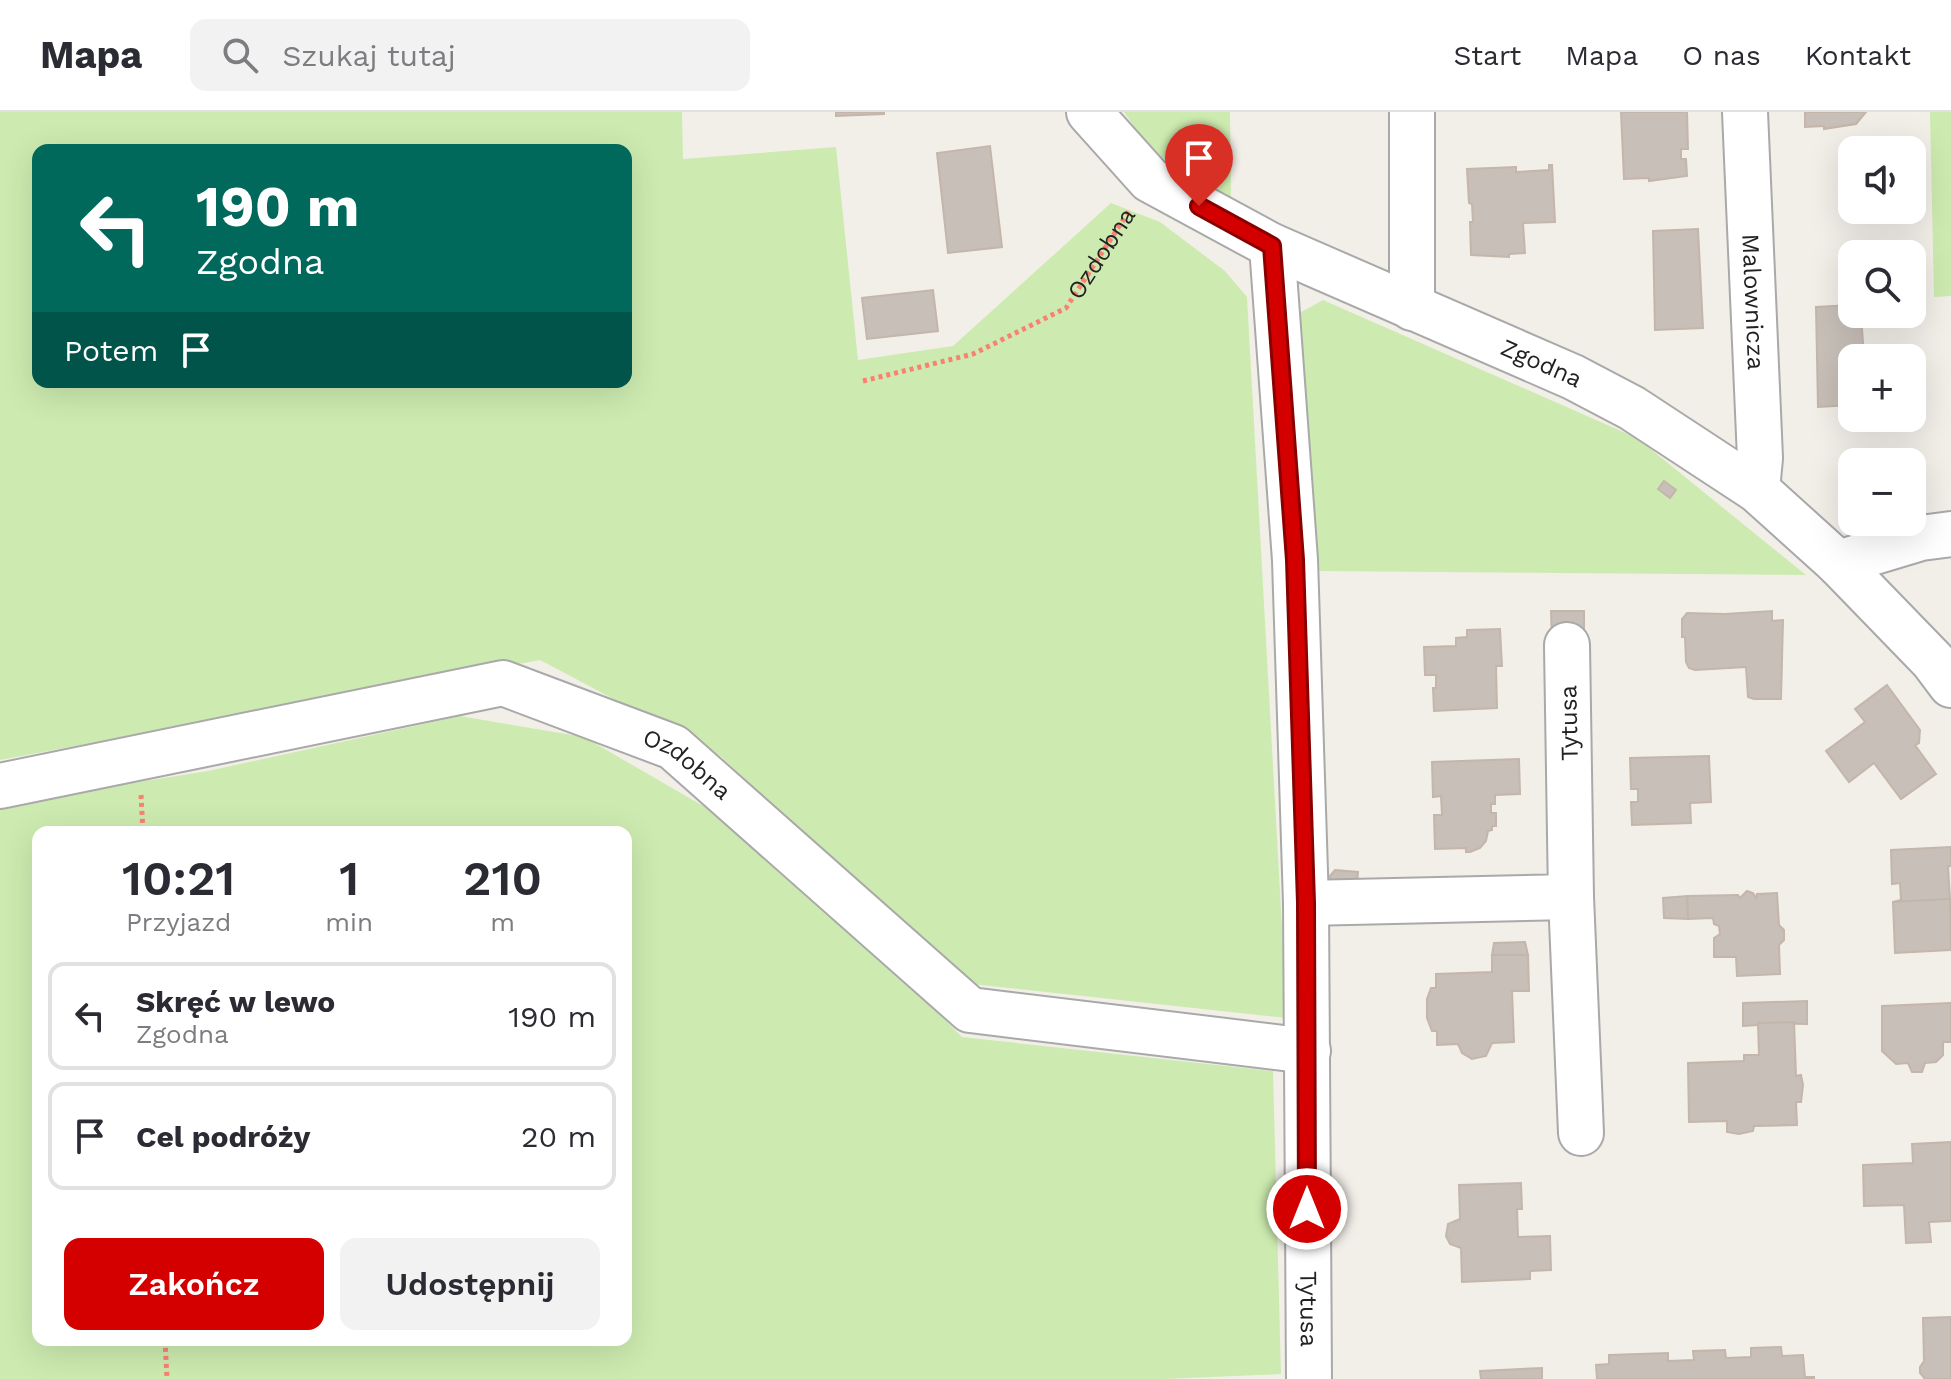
<!DOCTYPE html>
<html lang="pl">
<head>
<meta charset="utf-8">
<style>
  :root { --surface:#fff; --page:#f2f2f3; --text:#2b2b33; --muted:#7c7c81; --line:#e1e1e2; --accent:#d40000 }
  body { margin:0; font-family:"Work Sans",sans-serif; background:var(--page); color:var(--text); height:100vh; display:flex; flex-direction:column; font-size:30px; white-space:nowrap }
  * { box-sizing:border-box; margin:0 }
  p { font-size:26px; color:var(--muted) }
  .icon { flex:none; width:44px; height:44px; fill:none; stroke:currentColor; stroke-width:2; stroke-linecap:round; stroke-linejoin:round }
  .map { position:relative; flex:1; overflow:hidden }
  .sheet { position:absolute; left:32px; top:714px; width:600px; height:520px; display:flex; flex-direction:column; background:var(--surface); border-radius:16px; box-shadow:0 8px 32px #0002 }
  .sheet>* { flex:none }
  .hud { position:absolute; left:32px; top:32px; width:600px; height:244px; border-radius:16px; box-shadow:0 8px 32px #0002; background:#00695c; color:#fff; overflow:hidden }
  .tools { position:absolute; left:1838px; top:24px; display:grid; gap:16px }
  .tools a { display:grid; place-items:center; width:88px; height:88px; border-radius:16px; background:var(--surface); box-shadow:0 8px 32px #0002; font-size:40px }
  .pin { position:absolute; display:grid; place-items:center; width:68px; height:68px; color:#fff; margin:-82px -34px; border-radius:50% 50% 50% 0; rotate:-45deg; box-shadow:0 0 8px #0007 }
  .pin .icon { rotate:45deg }
  .me { position:absolute; width:88px; margin:-44px; rotate:0deg; stroke-linejoin:round; filter:drop-shadow(0 0 6px #0008) }
  .turn { display:flex; align-items:center; gap:28px; height:168px; padding:0 32px; font-size:36px }
  .turn .icon { width:104px; height:104px; stroke-width:2.5 }
  .turn b { display:block; font-size:56px; line-height:68px }
  .then { display:flex; align-items:center; height:76px; padding:0 32px; background:#0003; gap:16px; font-size:30px }
  .eta { display:flex; justify-content:space-evenly; align-items:center; height:136px; text-align:center }
  .eta b { font-size:48px; font-weight:600; line-height:56px }
  .button { display:flex; gap:16px; margin-top:auto; padding:16px 32px }
  .button a { flex:1; height:92px; border-radius:16px; background:var(--accent); color:#fff; font-size:32px; font-weight:600; line-height:92px; text-align:center }
  .button a+a { background:var(--page); color:var(--text) }
  ul { padding:0; list-style:none }
  li { display:flex; align-items:center; gap:24px; height:108px; margin:0 16px 12px; padding:0 16px; border:4px solid var(--line); border-radius:16px }
  li div { flex:1 }
  li b { display:block; font-size:30px }
  li em { font-style:normal }
  header { display:flex; align-items:center; gap:48px; box-sizing:border-box; height:112px; padding:0 40px; background:var(--surface); border-bottom:2px solid var(--line) }
  header strong { font-size:38px }
  nav { display:flex; gap:44px; margin-inline-start:auto; font-size:28px }
  .search { width:560px; height:72px; background:var(--page); display:flex; align-items:center; gap:20px; box-sizing:border-box; padding:0 28px; border-radius:16px; color:var(--muted); font-size:30px }
  .map>svg:first-child { display:block }
  .grass { fill:#cdebb0; fill-rule:evenodd }
  .building { fill:#c7bfb8; stroke:#c4b6ab; stroke-width:2 }
  .lines { fill:none; stroke-linecap:round; stroke-linejoin:round }
  .minor-casing { stroke:#a9a9a9; stroke-width:48 }
  .path { stroke:#fa8072; stroke-width:5; stroke-dasharray:4 4; stroke-linecap:butt }
  .minor { stroke:#fff; stroke-width:44 }
  .route-casing { stroke:#8a0000; stroke-width:20 }
  .route { stroke:#d40000; stroke-width:14 }
  .labels { text-anchor:middle; dominant-baseline:central; stroke-width:7; stroke-linejoin:round; paint-order:stroke }
  .street-label { font-size:24px; fill:#222; stroke:#fff }
</style>
</head>
<body>
<header>
<strong>Mapa</strong>
<div class="search"><svg class="icon" aria-label="search" viewBox="0 0 24 24"><circle cx="10" cy="10" r="6"/><path d="M15 15l6 6"/></svg>Szukaj tutaj</div>
<nav><a>Start</a><a>Mapa</a><a>O nas</a><a>Kontakt</a></nav>
</header>
<div class="map">
<svg width="1951" height="1267" viewBox="0 0 1951 1267">
  <rect width="100%" height="100%" fill="#f2efe9"/>
  <!-- grass -->
  <g class="grass">
    <path d="M0 0H682L683 47 836 35 858 248 953 234 1111 91 1160 110 1225 159 1247 185 1287 906 963 871 719 643 540 548 0 648ZM38 38H626V270H38Z"/>
    <polygon points="1124,0 1230,0 1231,90 1149,37"/>
    <polygon points="1930,0 1951,0 1951,184 1934,185"/>
    <polygon points="1323,188 1637,326 1806,463 1318,459 1294,204"/>
    <path d="M460 604 584 625 717 702 876 839 962 925 1273 959 1281 1262 1162 1267H0V692L208 659ZM38 720H626V1228H38Z"/>
  </g>
  <!-- building -->
  <g class="building">
    <polygon points="836,0 884,0 884,2 836,4"/>
    <polygon points="1621,0 1687,0 1688,37 1681,37 1681,47 1686,47 1687,64 1649,69 1649,66 1624,67"/>
    <polygon points="1805,0 1866,0 1856,12 1824,17 1824,14 1805,15"/>
    <polygon points="990,34 1002,135 948,141 937,41"/>
    <polygon points="1549,53 1552,53 1555,110 1523,111 1525,141 1509,142 1509,145 1471,143 1470,110 1473,110 1472,92 1469,91 1467,57 1516,55 1516,60 1549,58"/>
    <polygon points="1698,117 1703,216 1655,218 1653,119"/>
    <polygon points="933,178 938,219 867,227 862,186"/>
    <polygon points="1852,193 1852,202 1861,202 1864,246 1852,246 1852,293 1818,295 1816,195"/>
    <polygon points="1664,369 1676,378 1670,386 1658,377"/>
    <polygon points="1551,499 1584,499 1584,529 1552,530"/>
    <polygon points="1772,499 1772,509 1783,508 1781,587 1754,587 1748,585 1746,555 1695,558 1689,556 1686,550 1685,525 1682,525 1682,507 1687,501 1725,502"/>
    <polygon points="1500,517 1502,554 1496,554 1497,596 1434,599 1433,576 1436,576 1436,563 1425,563 1424,535 1456,534 1456,526 1467,525 1467,518"/>
    <polygon points="1887,573 1920,618 1919,631 1915,633 1936,662 1901,687 1874,651 1849,670 1826,639 1865,610 1855,597"/>
    <polygon points="1709,644 1711,690 1690,691 1691,711 1632,713 1631,690 1638,690 1638,677 1631,677 1630,646"/>
    <polygon points="1519,647 1520,682 1495,683 1495,692 1491,692 1491,701 1496,701 1496,714 1492,714 1492,718 1488,719 1486,729 1480,736 1470,740 1466,740 1466,736 1435,737 1434,703 1442,703 1441,684 1433,685 1432,650"/>
    <polygon points="1951,735 1951,754 1948,754 1950,787 1893,790 1901,788 1900,771 1892,772 1891,738"/>
    <polygon points="1335,758 1358,760 1357,775 1339,774 1329,765"/>
    <polygon points="1747,779 1753,781 1756,786 1757,782 1777,781 1779,813 1784,818 1784,828 1779,833 1780,862 1737,864 1736,845 1714,845 1714,826 1720,822 1719,814 1714,812 1713,806 1688,807 1687,784 1738,783 1740,786"/>
    <polygon points="1687,784 1688,807 1664,806 1663,786"/>
    <polygon points="1950,787 1951,838 1895,841 1893,790"/>
    <polygon points="1525,830 1528,843 1492,843 1494,831"/>
    <polygon points="1492,843 1528,843 1529,879 1512,879 1514,930 1492,931 1486,944 1472,947 1462,941 1458,932 1437,933 1437,919 1432,919 1427,906 1427,887 1431,876 1436,876 1436,862 1492,860"/>
    <polygon points="1807,889 1807,912 1758,911 1758,913 1743,914 1743,891"/>
    <polygon points="1951,891 1951,930 1943,930 1943,943 1936,950 1925,951 1922,960 1912,960 1908,951 1896,952 1882,939 1882,894"/>
    <polygon points="1794,910 1796,964 1801,963 1803,973 1801,990 1796,990 1797,1013 1754,1014 1753,1019 1739,1022 1727,1020 1727,1009 1689,1010 1688,951 1744,949 1744,943 1759,943 1758,911"/>
    <polygon points="1951,1030 1951,1109 1929,1110 1931,1130 1906,1131 1904,1093 1864,1094 1863,1053 1913,1051 1912,1032"/>
    <polygon points="1521,1071 1522,1097 1517,1097 1518,1125 1550,1124 1551,1158 1530,1159 1530,1167 1462,1170 1461,1136 1450,1132 1446,1124 1448,1112 1460,1107 1459,1073"/>
    <polygon points="1951,1205 1951,1267 1925,1267 1920,1261 1920,1255 1924,1249 1923,1206"/>
    <polygon points="1781,1235 1782,1244 1803,1243 1805,1265 1814,1265 1814,1267 1597,1267 1596,1253 1609,1252 1609,1243 1668,1241 1668,1249 1694,1248 1693,1239 1725,1238 1726,1246 1751,1245 1751,1236"/>
    <polygon points="1542,1256 1542,1267 1481,1267 1480,1259"/>
  </g>
  <g class="lines">
    <defs>
      <g id="minor">
        <path id="s2" d="M1089 0 1150 68 1272 134 1573 265 1632 296 1757 378 1838 451 1933 549 1951 573"/>
        <polyline points="1412,0 1412,196"/>
        <path id="s3" d="M1745 0 1760 346 1757 378"/>
        <path id="s4" d="M1272 134 1295 448 1306 791 1309 1267"/>
        <polyline points="1838,451 1921,426 1951,422"/>
        <path id="s5" d="M0 674 503 571 673 635 970 898 1308 939"/>
        <polyline points="1571,785 1581,1021"/>
        <polyline points="1306,791 1571,785 1567,533"/>
      </g>
    </defs>
    <!-- minor casing -->
    <use href="#minor" class="minor-casing"/>
    <!-- path -->
    <g class="path">
      <path id="s1" d="M863 269 973 242 1066 196 1129 99"/>
      <polyline points="141,683 143,720"/>
      <polyline points="165,1228 167,1267"/>
    </g>
    <!-- minor -->
    <use href="#minor" class="minor"/>
  </g>
  <g class="lines">
    <defs>
      <polyline id="route" points="1199,94 1272,134 1295,448 1306,791 1307,1097"/>
    </defs>
    <!-- route casing -->
    <use href="#route" class="route-casing"/>
    <!-- route -->
    <use href="#route" class="route"/>
  </g>
  <g class="labels">
    <!-- street labels -->
    <g class="street-label">
      <text stroke="none"><textPath href="#s1" startOffset="282">Ozdobna</textPath></text>
      <text stroke="none"><textPath href="#s3" startOffset="190">Malownicza</textPath></text>
      <text stroke="none"><textPath href="#s2" startOffset="524">Zgodna</textPath></text>
      <text transform="translate(1569 611) rotate(-91)">Tytusa</text>
      <text stroke="none"><textPath href="#s5" startOffset="716">Ozdobna</textPath></text>
      <text stroke="none"><textPath href="#s4" startOffset="1064">Tytusa</textPath></text>
    </g>
  </g>
</svg>
<div class="tools">
<a><svg class="icon" aria-label="sound" viewBox="0 0 24 24"><path d="M4 9h4l5-4v14l-5-4H4zM17 9q2 3 0 6"/></svg></a>
<a><svg class="icon" aria-label="search" viewBox="0 0 24 24"><circle cx="10" cy="10" r="6"/><path d="M15 15l6 6"/></svg></a>
<a>+</a>
<a>−</a>
</div>
<div class="pin" style="left:1199px;top:94px;background:#d93025"><svg class="icon" aria-label="arrive" viewBox="0 0 24 24"><path d="M6 21V4h12l-3 4 3 4H6"/></svg></div>
<svg class="me" style="left:1307px;top:1097px" viewBox="-20 -20 40 40"><circle r="17" fill="#d40000" stroke="#fff" stroke-width="3"/><path d="M0-11L8 9 0 5-8 9z" fill="#fff"/></svg>
<div class="hud">
<div class="turn"><svg class="icon" aria-label="left" viewBox="0 0 24 24"><path d="M17 20v-9H6M10 6l-5 5 5 5"/></svg><div><b>190 m</b>Zgodna</div></div>
<div class="then">Potem<svg class="icon" aria-label="arrive" viewBox="0 0 24 24"><path d="M6 21V4h12l-3 4 3 4H6"/></svg></div>
</div>
<section class="sheet">
<div class="eta">
<div><b>10:21</b><p>Przyjazd</p></div>
<div><b>1</b><p>min</p></div>
<div><b>210</b><p>m</p></div>
</div>
<ul>
<li><svg class="icon" aria-label="left" viewBox="0 0 24 24"><path d="M17 20v-9H6M10 6l-5 5 5 5"/></svg><div><b>Skręć w lewo</b><p>Zgodna</p></div><em>190 m</em></li>
<li><svg class="icon" aria-label="arrive" viewBox="0 0 24 24"><path d="M6 21V4h12l-3 4 3 4H6"/></svg><div><b>Cel podróży</b></div><em>20 m</em></li>
</ul>
<div class="button"><a>Zakończ</a><a>Udostępnij</a></div>
</section>
</div>
</body>
</html>
